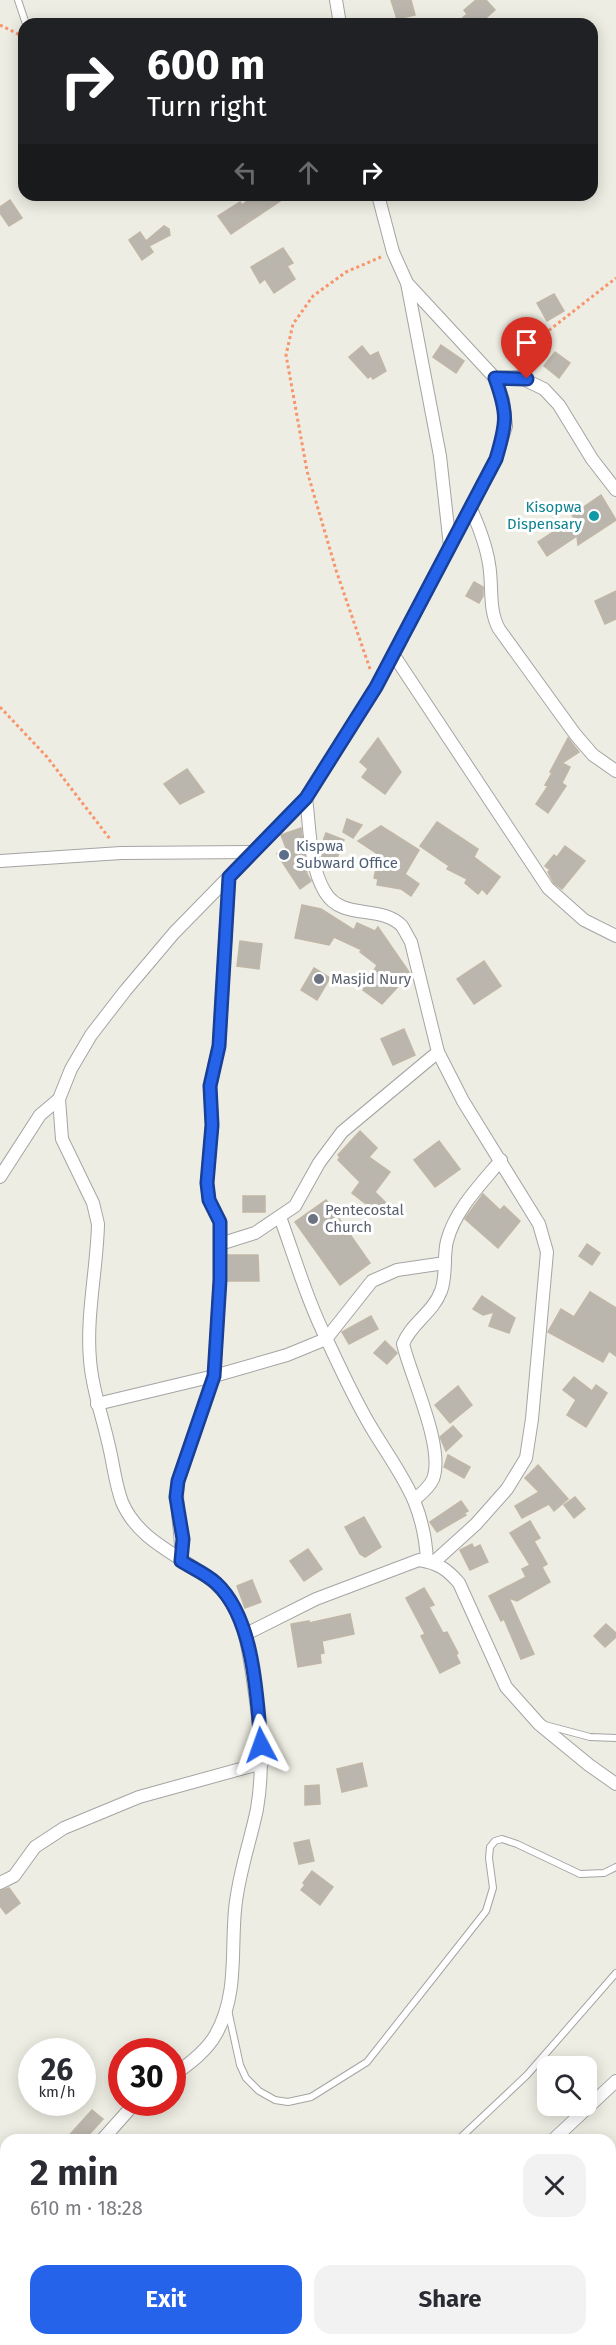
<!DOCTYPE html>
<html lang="en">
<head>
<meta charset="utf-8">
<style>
  :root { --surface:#fff; --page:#f2f2f3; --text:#2b2b33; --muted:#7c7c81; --accent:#2563eb }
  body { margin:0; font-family:"Fira Sans",sans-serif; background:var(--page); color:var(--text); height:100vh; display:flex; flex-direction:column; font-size:22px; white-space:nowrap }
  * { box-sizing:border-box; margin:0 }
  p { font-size:20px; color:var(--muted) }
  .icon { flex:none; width:33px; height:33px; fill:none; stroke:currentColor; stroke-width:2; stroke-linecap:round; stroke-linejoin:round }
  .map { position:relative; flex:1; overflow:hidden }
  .panel { position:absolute; left:0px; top:2134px; width:616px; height:212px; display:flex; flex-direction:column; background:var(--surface); border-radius:18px 18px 0 0; box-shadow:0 3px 15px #0003 }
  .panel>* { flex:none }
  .hud { position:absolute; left:18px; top:18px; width:580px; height:183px; border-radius:18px; box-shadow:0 3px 15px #0003; background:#202124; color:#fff; overflow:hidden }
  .tools { position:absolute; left:537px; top:2056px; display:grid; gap:12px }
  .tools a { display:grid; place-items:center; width:60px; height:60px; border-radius:12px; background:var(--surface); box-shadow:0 3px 15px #0003; font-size:30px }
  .speed { position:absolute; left:18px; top:2038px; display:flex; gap:12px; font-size:30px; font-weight:700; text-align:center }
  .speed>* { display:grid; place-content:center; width:78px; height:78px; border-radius:50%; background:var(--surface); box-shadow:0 3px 15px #0003; line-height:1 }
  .speed small { font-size:15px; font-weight:400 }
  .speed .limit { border:9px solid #d22; background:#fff; color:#111 }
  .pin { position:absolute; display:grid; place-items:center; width:51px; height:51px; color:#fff; margin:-62px -26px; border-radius:50% 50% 50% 0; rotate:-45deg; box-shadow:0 0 6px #0007 }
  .pin .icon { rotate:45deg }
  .me { position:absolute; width:66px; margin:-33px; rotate:356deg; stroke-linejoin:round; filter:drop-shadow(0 0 4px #0008) }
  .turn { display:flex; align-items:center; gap:21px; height:126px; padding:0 30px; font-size:27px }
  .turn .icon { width:78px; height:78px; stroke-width:2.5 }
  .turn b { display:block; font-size:42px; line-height:51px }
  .lanes { display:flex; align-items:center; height:57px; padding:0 30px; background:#0003; justify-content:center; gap:30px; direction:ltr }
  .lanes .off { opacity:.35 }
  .round { display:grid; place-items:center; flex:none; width:63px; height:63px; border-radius:18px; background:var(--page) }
  .summary { display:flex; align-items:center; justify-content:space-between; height:102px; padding:0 30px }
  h1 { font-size:36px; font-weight:700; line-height:45px }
  .action { display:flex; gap:12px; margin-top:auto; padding:12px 30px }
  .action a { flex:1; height:69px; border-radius:18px; background:var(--accent); color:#fff; font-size:24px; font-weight:700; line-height:69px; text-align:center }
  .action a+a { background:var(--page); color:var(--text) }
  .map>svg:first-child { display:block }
  .building { fill:#bbb6ad; stroke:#c0b6a6; stroke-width:1.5 }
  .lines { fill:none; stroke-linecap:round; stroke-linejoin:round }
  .service-casing { stroke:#a4a4a4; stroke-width:8 }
  .minor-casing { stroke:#a4a4a4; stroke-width:14 }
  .path { stroke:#f7956c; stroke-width:3; stroke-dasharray:3 3; stroke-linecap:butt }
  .service { stroke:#fff; stroke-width:6 }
  .minor { stroke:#fff; stroke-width:12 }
  .route-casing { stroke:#184099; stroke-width:15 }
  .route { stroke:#2563eb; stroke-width:10 }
  .culture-dot { fill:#0f9aa8; stroke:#fff; stroke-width:2 }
  .service-dot { fill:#5c6f8a; stroke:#fff; stroke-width:2 }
  .worship-dot { fill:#6b7280; stroke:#fff; stroke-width:2 }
  .labels { text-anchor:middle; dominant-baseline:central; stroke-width:6; stroke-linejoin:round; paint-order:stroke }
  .culture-label { font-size:15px; fill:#0d838f; stroke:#fff; text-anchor:end }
  .service-label { font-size:15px; fill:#4e5e75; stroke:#fff; text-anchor:start }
  .worship-label { font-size:15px; fill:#5b616d; stroke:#fff; text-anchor:start }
</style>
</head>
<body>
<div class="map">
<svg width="616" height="2345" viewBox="0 0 616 2345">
  <rect width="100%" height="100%" fill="#eeede3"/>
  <!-- building -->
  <g class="building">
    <polygon points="391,0 411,0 415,15 397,19"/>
    <polygon points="476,0 486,0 495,10 479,24 456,24 467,14 464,10"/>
    <polygon points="255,195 289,195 231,234 218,216 240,202 242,205"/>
    <polygon points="10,200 22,218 9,226 0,213 0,207"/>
    <polygon points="164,226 169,229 170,235 149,246 153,252 142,260 129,240 140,232 146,241"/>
    <polygon points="283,248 293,263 287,266 295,279 274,293 265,279 260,283 251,267"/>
    <polygon points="554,294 564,311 547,321 537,303"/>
    <polygon points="441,345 464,361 456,373 433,357"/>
    <polygon points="362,346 370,356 378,352 386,371 373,379 371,376 368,378 349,357"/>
    <polygon points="555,352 570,363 559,378 544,366"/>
    <polygon points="601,495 616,520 578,545 577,536 547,556 538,542 574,518 572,515"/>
    <polygon points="474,582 483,587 483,596 479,603 466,596"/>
    <polygon points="616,591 616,619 605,624 595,601"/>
    <polygon points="378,738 401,772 385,794 362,777 368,769 360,762"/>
    <polygon points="568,738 579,752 562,763 570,767 562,783 566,786 548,813 536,804 548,786 545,785 552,773 550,772"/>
    <polygon points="187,769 204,792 180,804 164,784"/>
    <polygon points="347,819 362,825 353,838 343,832"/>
    <polygon points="437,822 478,849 474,857 500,877 487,894 482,889 478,894 465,883 467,879 447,869 449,866 420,846"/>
    <polygon points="381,826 419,850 405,874 419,884 411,896 401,889 377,885 378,879 374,878 379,855 358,841"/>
    <polygon points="301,828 307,874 311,881 300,889 277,854 286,848 281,835"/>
    <polygon points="326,833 344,840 335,863 329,860 323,864 320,849"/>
    <polygon points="565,846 585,861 562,889 554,883 548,872 550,870 545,866 554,855 557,857"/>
    <polygon points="302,905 321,909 354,930 357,923 375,931 378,927 409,972 403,976 404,980 382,1004 363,990 377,965 360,952 362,950 334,937 329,945 295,938"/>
    <polygon points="240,941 262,944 259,969 237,966"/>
    <polygon points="484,961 501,986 474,1004 457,979"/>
    <polygon points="314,968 330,978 317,1000 301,990"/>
    <polygon points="404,1029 415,1055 393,1065 381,1039"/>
    <polygon points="360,1131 377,1148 369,1157 390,1172 375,1192 387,1204 378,1213 352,1193 360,1182 338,1160 340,1157 338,1155"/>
    <polygon points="439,1141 460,1169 435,1187 414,1160"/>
    <polygon points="483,1194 500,1210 504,1206 520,1221 498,1248 465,1219"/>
    <rect x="243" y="1196" width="22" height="16"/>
    <polygon points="326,1200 370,1263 340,1285 295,1222"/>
    <polygon points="587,1244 600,1253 592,1265 579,1256"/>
    <polygon points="228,1255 258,1255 259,1281 228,1281"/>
    <polygon points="590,1292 616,1308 616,1356 609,1351 603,1362 548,1332 561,1309 574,1317"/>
    <polygon points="482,1296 515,1318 509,1333 489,1326 494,1312 483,1315 473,1309"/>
    <polygon points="371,1316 378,1329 349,1344 342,1332"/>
    <polygon points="385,1341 397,1353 387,1364 374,1353"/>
    <polygon points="574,1377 592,1391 596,1385 607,1393 586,1427 567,1415 576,1400 563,1390"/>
    <polygon points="458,1386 472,1405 450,1423 435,1405"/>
    <polygon points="453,1426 462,1436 446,1451 440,1437"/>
    <polygon points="448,1455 470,1467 464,1478 444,1467"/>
    <polygon points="538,1465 568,1499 554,1511 549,1504 522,1518 515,1506 539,1492 525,1478"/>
    <polygon points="575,1497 585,1509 574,1518 564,1505"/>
    <polygon points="461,1501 468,1511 464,1513 466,1515 437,1532 430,1522"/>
    <polygon points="364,1517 381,1547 365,1557 360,1554 345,1527"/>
    <polygon points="530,1521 540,1538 534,1541 547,1564 542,1567 550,1582 517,1601 509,1598 534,1654 521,1659 504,1619 501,1621 489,1596 526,1577 522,1569 530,1565 510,1533"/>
    <polygon points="472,1544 474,1548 480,1545 488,1562 470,1570 460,1550"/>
    <polygon points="308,1549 322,1569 304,1581 290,1561"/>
    <polygon points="252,1580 261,1602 245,1608 237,1586"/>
    <polygon points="424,1588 434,1605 429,1607 443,1633 447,1632 458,1653 456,1655 460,1663 440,1673 421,1636 425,1634 406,1598"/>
    <polygon points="350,1614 354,1634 322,1641 324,1653 320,1654 321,1663 298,1667 291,1624 309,1621 309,1623"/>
    <polygon points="606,1624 616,1633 616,1637 605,1647 594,1636"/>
    <polygon points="362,1763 367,1786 342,1792 337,1769"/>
    <polygon points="319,1785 320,1804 305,1805 305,1786"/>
    <polygon points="309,1840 314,1861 299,1864 294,1843"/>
    <polygon points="312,1871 333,1887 320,1905 301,1890 305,1885 303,1883"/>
    <polygon points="9,1888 20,1903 6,1914 0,1906 0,1891"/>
    <polygon points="92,2110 103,2119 84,2140 65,2140"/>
  </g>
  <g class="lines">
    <defs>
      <g id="service">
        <polyline points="18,0 26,24"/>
        <polyline points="545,1725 590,1737 616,1738"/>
        <polyline points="228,2010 240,2065 246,2078 259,2091 275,2100 288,2102 311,2097 367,2062 486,1911 493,1888 489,1858 490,1847 495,1841 502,1839 517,1844 580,1874 604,1873 616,1867"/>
        <polyline points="458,2140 527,2075 616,1973"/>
        <polyline points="233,2345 240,2340"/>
      </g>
      <g id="minor">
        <polyline points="336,0 340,24"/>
        <polyline points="407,283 440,456 450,546"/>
        <polyline points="495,378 519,377 544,389 559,405 592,459 616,490"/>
        <path d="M471 509C479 527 486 544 489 564 493 586 488 609 499 629L575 734 593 755 616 771"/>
        <polyline points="393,654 548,888 584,920 616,936"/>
        <path d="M306 798C310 827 309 866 325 892 342 921 381 904 402 926 405 931 408 937 411 942L438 1052 463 1101 539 1224 547 1252 532 1419 526 1458 507 1489 476 1524 434 1562"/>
        <polyline points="0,861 121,853 252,852"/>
        <polyline points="0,1177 40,1115 59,1099"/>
        <path d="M280 1217C295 1258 308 1303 328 1342 342 1372 356 1403 374 1432 403 1479 424 1503 427 1561"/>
        <polyline points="220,1244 255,1233 295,1206 319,1163 342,1132 438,1052"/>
        <polyline points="97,1404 214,1376 287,1355 326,1339 372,1281 397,1270 445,1263"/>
        <path d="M414 1500C421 1494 429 1488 433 1479 445 1448 411 1377 403 1344 411 1323 433 1313 441 1291 447 1276 443 1257 447 1241 455 1210 481 1184 501 1160"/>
        <path d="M181 1561C183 1534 174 1508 178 1481L214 1376 220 1279V1222L209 1200 207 1183 212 1125 210 1086 219 1046 229 877"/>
        <path d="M246 1634 316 1599 419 1560C438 1563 447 1569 459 1583L506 1687 539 1724 589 1765 616 1784"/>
        <polyline points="0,1883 14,1876 35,1847 64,1828 139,1797 262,1763"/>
        <path d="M172 2076C188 2065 207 2051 216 2034 238 1995 231 1952 235 1910 238 1875 250 1843 257 1809 265 1763 259 1719 252 1673 248 1649 245 1623 231 1602 204 1560 143 1552 122 1502 115 1484 113 1461 108 1442 102 1415 92 1389 90 1360 86 1315 97 1269 98 1224L93 1203 62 1139 59 1099 71 1069 91 1035 125 991 174 933 306 798 376 687 496 459 506 426 503 400 495 378 407 283 393 252 378 195"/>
        <polyline points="102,2140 135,2103"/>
        <polyline points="553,2140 616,2081"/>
        <polyline points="0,2160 6,2162"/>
        <polyline points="470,2340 474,2345"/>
        <polyline points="408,2345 409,2340"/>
      </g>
    </defs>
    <!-- service casing -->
    <use href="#service" class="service-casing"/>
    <!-- minor casing -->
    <use href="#minor" class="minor-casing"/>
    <!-- path -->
    <g class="path">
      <polyline points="0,25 24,37"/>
      <polyline points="525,364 533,346 543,335 616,278"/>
      <polyline points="370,669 336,570 307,471 286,355 293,324 313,296 346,272 381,257"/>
      <polyline points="0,707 47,757 110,839"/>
      <polyline points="0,2263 6,2249"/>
      <polyline points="0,2341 4,2345"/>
      <polyline points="377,2345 382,2340"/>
    </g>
    <!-- service -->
    <use href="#service" class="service"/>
    <!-- minor -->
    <use href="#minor" class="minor"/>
  </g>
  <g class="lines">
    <defs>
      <path id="route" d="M261 1745C257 1696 254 1618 216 1583 206 1574 192 1568 181 1561L183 1539 176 1497 178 1481 214 1376 220 1280V1222L209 1200 207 1183 212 1125 210 1086 219 1046 229 877 306 798 376 687 496 459C507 422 508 414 495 378L527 379"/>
    </defs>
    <!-- route casing -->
    <use href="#route" class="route-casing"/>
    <!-- route -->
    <use href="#route" class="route"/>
  </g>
  <!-- markers -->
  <circle class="culture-dot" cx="594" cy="516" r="6"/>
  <circle class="service-dot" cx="284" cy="855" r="6"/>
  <g class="worship-dot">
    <circle cx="319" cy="979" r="6"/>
    <circle cx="313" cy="1219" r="6"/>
  </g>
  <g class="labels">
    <!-- culture labels -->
    <g class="culture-label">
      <text x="582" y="507">Kisopwa<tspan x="582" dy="17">Dispensary</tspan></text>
    </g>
    <!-- service labels -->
    <g class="service-label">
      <text x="296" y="846">Kispwa<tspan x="296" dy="17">Subward Office</tspan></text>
    </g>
    <!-- worship labels -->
    <g class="worship-label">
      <text x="331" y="979">Masjid Nury</text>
      <text x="325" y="1210">Pentecostal<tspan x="325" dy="17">Church</tspan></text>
    </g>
  </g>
</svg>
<div class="tools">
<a><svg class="icon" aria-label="search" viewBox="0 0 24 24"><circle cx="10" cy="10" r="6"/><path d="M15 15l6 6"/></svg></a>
</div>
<div class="speed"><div>26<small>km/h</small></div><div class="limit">30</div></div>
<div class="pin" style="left:527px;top:379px;background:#d93025"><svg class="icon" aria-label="arrive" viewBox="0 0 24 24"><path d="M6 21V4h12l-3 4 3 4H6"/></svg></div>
<svg class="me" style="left:261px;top:1745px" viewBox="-20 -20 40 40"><path d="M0-17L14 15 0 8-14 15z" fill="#2563eb" stroke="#fff" stroke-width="4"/></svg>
<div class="hud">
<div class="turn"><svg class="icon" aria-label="right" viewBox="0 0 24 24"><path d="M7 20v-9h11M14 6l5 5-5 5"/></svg><div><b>600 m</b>Turn right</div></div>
<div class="lanes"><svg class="icon off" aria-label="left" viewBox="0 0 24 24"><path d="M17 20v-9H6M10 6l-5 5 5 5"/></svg><svg class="icon off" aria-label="ahead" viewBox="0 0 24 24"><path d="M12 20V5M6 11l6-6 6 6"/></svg><svg class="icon" aria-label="right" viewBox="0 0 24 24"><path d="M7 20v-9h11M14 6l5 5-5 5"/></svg></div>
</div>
<section class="panel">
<div class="summary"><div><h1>2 min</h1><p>610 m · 18:28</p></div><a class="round"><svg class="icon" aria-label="close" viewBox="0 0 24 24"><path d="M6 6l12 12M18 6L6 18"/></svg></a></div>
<div class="action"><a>Exit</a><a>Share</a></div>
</section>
</div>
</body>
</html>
